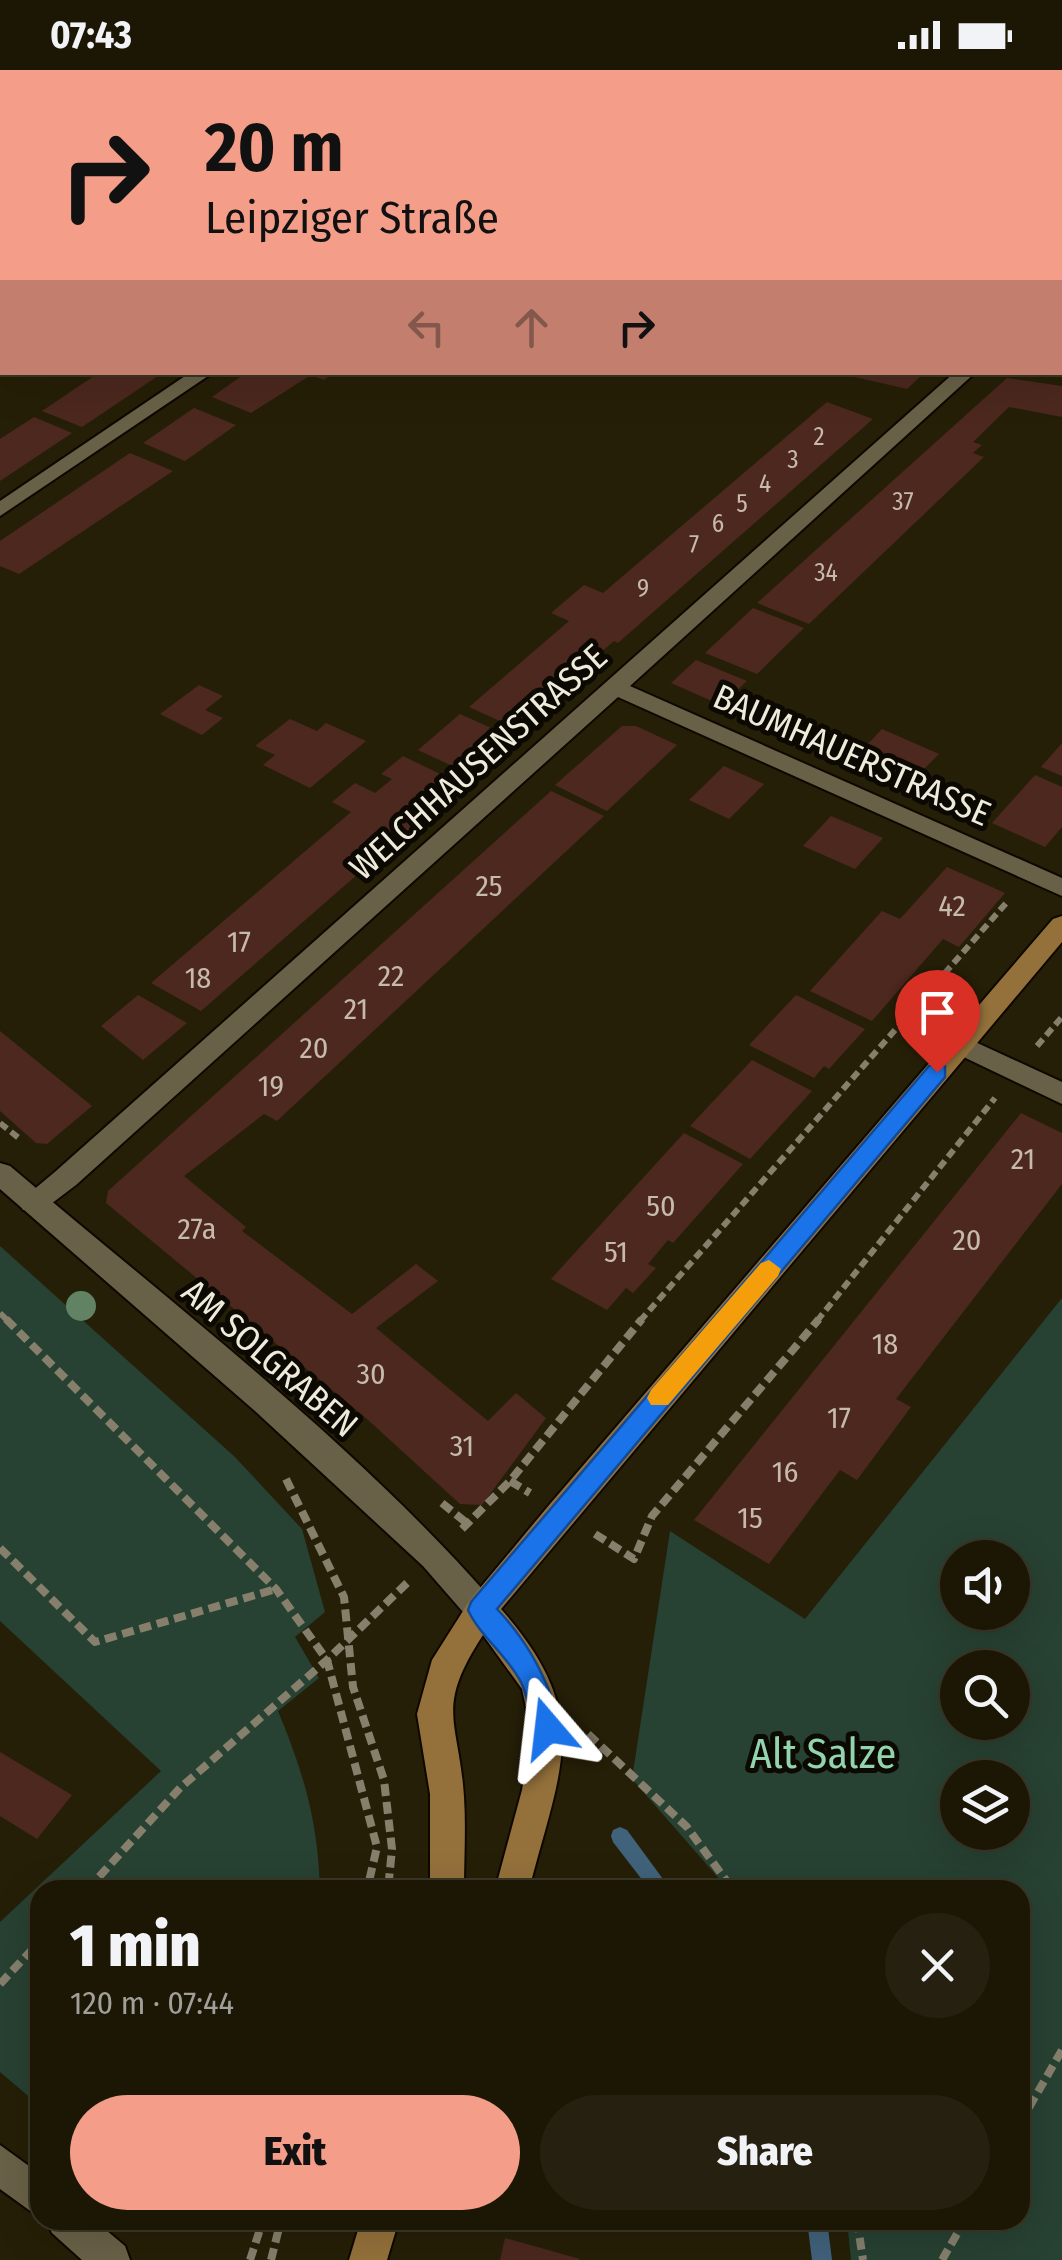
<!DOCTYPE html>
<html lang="en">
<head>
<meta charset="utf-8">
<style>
  :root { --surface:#1c1705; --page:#25200f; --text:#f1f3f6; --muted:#a09f9a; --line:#3a3627; --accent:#f49e8a }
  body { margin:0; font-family:"Fira Sans Condensed",sans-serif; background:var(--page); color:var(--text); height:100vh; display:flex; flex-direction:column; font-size:38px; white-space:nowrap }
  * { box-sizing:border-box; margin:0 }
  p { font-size:32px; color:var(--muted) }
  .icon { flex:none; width:55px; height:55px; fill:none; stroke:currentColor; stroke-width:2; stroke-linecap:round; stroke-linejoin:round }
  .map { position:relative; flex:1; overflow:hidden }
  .panel { position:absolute; left:30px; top:1810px; width:1000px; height:350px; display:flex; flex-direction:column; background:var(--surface); border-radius:30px; box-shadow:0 10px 40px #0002,0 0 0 2px var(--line) }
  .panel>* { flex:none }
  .hud { position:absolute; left:0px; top:0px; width:1062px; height:305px; box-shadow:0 10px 40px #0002,0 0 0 2px var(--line); background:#f49e8a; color:#111; overflow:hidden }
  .buttons { position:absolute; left:940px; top:1470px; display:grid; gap:20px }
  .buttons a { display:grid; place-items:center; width:90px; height:90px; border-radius:50%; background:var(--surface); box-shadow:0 10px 40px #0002,0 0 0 2px var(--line); font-size:50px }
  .pin { position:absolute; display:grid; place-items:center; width:85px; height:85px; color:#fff; margin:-102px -42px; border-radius:50% 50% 50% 0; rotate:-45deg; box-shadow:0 0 10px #0007 }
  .pin .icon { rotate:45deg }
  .me { position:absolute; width:110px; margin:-55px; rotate:343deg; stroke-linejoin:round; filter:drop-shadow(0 0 8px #0008) }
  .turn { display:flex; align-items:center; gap:35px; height:210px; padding:0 40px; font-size:45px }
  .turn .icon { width:130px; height:130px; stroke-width:2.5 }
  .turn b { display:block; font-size:70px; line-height:85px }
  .lanes { display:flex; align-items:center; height:95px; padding:0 40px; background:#0003; justify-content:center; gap:50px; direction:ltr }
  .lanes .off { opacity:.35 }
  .round { display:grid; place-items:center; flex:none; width:105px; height:105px; border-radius:52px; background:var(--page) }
  .summary { display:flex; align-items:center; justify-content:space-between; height:170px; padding:0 40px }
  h1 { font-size:60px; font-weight:800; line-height:75px }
  .cta { display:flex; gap:20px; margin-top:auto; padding:20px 40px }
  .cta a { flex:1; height:115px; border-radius:60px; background:var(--accent); color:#111; font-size:40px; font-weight:800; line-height:115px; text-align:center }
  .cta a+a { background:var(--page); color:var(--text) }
  .status { display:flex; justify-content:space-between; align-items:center; height:70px; padding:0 50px; background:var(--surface); direction:ltr }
  .status svg { height:28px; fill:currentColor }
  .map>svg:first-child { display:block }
  .green { fill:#274132; fill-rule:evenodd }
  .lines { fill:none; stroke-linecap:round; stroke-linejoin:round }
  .stream { fill:#40627b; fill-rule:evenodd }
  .building { fill:#4c281e }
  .minor-casing { stroke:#0f0800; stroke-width:4 }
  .tertiary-casing { stroke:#0f0800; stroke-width:4 }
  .secondary-casing { stroke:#0f0800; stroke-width:4 }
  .path-far1 { stroke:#857f6c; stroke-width:6; stroke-dasharray:9 5; stroke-linecap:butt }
  .path { stroke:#857f6c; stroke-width:8; stroke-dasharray:12 6; stroke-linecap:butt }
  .minor { fill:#696147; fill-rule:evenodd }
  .tertiary { fill:#696147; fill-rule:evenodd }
  .secondary { fill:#94713b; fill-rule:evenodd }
  .tree { fill:#618363 }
  .route { fill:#1a73e8; stroke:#114b97; stroke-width:2.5 }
  .slow { fill:#f59e0b }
  .labels { text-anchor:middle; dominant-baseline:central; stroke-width:10; stroke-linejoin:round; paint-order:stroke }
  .far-number-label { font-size:25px; fill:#c6baac }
  .number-label { font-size:30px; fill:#c6baac }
  .street-label { font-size:35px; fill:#efebdc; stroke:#0c0902 }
  .near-park-label { font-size:42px; fill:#92d4ae; stroke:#0c0902 }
</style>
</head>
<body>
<div class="status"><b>07:43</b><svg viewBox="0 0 49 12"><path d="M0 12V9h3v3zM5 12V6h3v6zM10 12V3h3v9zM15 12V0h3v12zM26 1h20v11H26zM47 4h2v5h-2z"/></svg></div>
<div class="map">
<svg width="1062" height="2190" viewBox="0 0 1062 2190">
  <rect width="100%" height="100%" fill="#261f07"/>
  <!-- green -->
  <g class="green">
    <path d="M0 1176 235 1387 302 1459 325 1542 295 1567 319 1608 278 1641C304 1704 318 1751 320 1820H40V2036L0 2002V1852L161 1701 0 1551Z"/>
    <path d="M1062 1228V2190H851L847 2150H1020V1820H729L632 1709 670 1461 805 1549ZM958 1488H1012V1542H958ZM958 1598H1012V1652H958ZM958 1708H1012V1762H958Z"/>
  </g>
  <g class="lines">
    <!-- stream -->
    <g class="stream">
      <polygon points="620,1757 627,1760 671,1820 650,1820 613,1772 611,1766 613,1760"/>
      <polygon points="807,2150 827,2150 832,2190 812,2190"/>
    </g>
  </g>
  <!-- building -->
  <g class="building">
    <polygon points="100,302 164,302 82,357 42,341"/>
    <polygon points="247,302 335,302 324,310 311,305 251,343 212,327"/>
    <polygon points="833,302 925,302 907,319"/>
    <polygon points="1007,308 1062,316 1062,347 1009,337 973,372 982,375 973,383 984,387 809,554 757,533"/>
    <polygon points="827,332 873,349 618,573 614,571 585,596 590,598 519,660 469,637 569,551 551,543 584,515 603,523"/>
    <polygon points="194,338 236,355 185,391 143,373"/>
    <polygon points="34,347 72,363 0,411 0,369"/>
    <polygon points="130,383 173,401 19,504 0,496 0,471"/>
    <polygon points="753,538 804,558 757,604 705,583"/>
    <polygon points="696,590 747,611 721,635 671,613"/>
    <polygon points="199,615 223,626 205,640 223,648 202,665 160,644"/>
    <polygon points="460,644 509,666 467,703 418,680"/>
    <polygon points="290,649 317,661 326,653 366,671 310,718 263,695 275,685 255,676"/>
    <polygon points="622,656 636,656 677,675 607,741 555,715"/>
    <polygon points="882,659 939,684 908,715 852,691"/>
    <polygon points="1062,673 1062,706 1041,697"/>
    <polygon points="403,686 461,714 201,941 151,913 351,742 332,732 355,713 375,723 392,709 381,704"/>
    <polygon points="724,696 764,714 729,749 689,730"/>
    <polygon points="1035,705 1062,717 1062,757 1045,777 992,753"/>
    <polygon points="551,721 604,746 277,1051 264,1044 184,1106 246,1157 242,1161 352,1244 416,1194 438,1211 376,1258 488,1351 516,1323 546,1348 482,1435 460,1434 367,1349 106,1133 108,1121"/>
    <polygon points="831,746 883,768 855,799 803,776"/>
    <polygon points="947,797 1005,823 959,877 943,869 872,951 810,921 882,841 900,849"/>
    <polygon points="138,925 187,953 143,990 101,956"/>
    <polygon points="796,925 865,959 829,999 824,996 814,1008 749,975"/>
    <polygon points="0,961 92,1036 47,1074 36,1073 0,1041"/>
    <polygon points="752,990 812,1021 750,1089 690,1056"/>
    <polygon points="1021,1043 1062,1063 1062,1114 896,1329 911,1337 857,1410 840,1400 769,1494 694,1450"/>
    <polygon points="684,1063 743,1094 673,1173 668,1170 648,1194 656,1198 633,1223 626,1218 607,1240 551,1209"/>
    <polygon points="0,1682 72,1725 37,1769 0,1746"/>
    <polygon points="505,2168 580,2189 579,2190 500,2190"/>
  </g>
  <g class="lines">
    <defs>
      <g id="minor">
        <polygon points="653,0 670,0 671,2 654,2"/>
        <rect x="1060" y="106" width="2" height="11"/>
        <polygon points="191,302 214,302 0,446 0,431"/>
        <polygon points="955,302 976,302 630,616 1062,808 1062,826 618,627 76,1115 43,1140 23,1140 19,1132 56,1101"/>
        <polygon points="960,965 1062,1012 1062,1034 951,981 947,974"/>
        <polygon points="0,2075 40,2104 40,2148 0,2119"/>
        <polygon points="46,2150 94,2150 125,2176 130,2190 82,2190 52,2163"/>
      </g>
      <g id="tertiary">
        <rect x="0" y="94" width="2" height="10"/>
        <rect x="1060" y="289" width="2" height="12"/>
        <path d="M0 1093 10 1096C172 1234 352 1370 492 1530L497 1540 492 1550 481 1554 470 1550 423 1496 255 1341 0 1119Z"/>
      </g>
      <g id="secondary">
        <path d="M1062 846V872L501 1539C595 1646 560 1697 529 1820H495L522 1720 531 1660 522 1619 483 1565C434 1640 459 1649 464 1727 466 1758 464 1789 464 1820H430V1724L417 1644 432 1590 470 1530 550 1434 1053 849Z"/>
        <polygon points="361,2150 399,2150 387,2190 349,2190"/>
      </g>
    </defs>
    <!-- minor casing -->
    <use href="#minor" class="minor-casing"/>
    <!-- tertiary casing -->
    <use href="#tertiary" class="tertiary-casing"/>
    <!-- secondary casing -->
    <use href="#secondary" class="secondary-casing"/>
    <!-- path-far1 -->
    <g class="path-far1">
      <polyline points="1037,976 1062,947"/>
      <polyline points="0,1053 20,1069"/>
      <polyline points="0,1243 8,1251"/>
      <polyline points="640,1251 1008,831"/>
      <polyline points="817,1251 995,1028"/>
    </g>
    <!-- path -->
    <g class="path">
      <polyline points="6,1249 276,1519 327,1590 377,1777 367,1820"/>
      <polyline points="286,1409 344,1527 353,1617 384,1710 392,1779 388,1820"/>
      <polyline points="510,1411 530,1423"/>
      <polyline points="442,1433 468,1454"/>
      <polyline points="462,1459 510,1411 642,1249"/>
      <polyline points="595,1464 634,1489 652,1446 819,1249"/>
      <polyline points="0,1478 95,1572 276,1519"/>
      <polyline points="588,1664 687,1757 733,1820"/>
      <polyline points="87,1820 180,1718 327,1590 407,1513"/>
      <polyline points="0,1914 40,1871"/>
      <polyline points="1020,2053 1062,1980"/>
      <polyline points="857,2150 863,2190"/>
      <polyline points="250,2190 263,2150"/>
      <polyline points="271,2190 281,2150"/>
      <polyline points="942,2190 965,2150"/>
    </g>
    <!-- minor -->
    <use href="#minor" class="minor"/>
    <!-- tertiary -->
    <use href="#tertiary" class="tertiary"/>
    <!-- secondary -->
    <use href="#secondary" class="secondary"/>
  </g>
  <!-- trees -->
  <circle class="tree" cx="81" cy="1236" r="15"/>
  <!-- route -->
  <path class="route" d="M937 994 945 996V1007L497 1539C531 1575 548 1611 562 1658L558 1667 548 1670 539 1667C531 1649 529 1629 521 1612 507 1585 480 1566 468 1540L471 1532 929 996Z"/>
  <!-- slow -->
  <polygon class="slow" points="769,1190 781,1199 778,1206 668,1335 651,1335 647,1328 651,1320 761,1193"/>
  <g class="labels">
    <!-- far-number labels -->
    <g class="far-number-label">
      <text x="819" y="367">2</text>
      <text x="793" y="390">3</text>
      <text x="765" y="414">4</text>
      <text x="903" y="432">37</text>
      <text x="742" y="434">5</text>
      <text x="718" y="454">6</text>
      <text x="694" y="475">7</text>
      <text x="826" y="503">34</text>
      <text x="643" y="519">9</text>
    </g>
    <!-- number labels -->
    <g class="number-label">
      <text x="489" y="816">25</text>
      <text x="952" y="836">42</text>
      <text x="239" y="872">17</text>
      <text x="391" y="906">22</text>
      <text x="198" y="908">18</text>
      <text x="356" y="939">21</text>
      <text x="314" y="978">20</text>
      <text x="271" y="1016">19</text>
      <text x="1023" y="1089">21</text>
      <text x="661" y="1136">50</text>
      <text x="197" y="1159">27a</text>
      <text x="967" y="1170">20</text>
      <text x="616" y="1182">51</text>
      <text x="885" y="1274">18</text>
      <text x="371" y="1304">30</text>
      <text x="839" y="1348">17</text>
      <text x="462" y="1376">31</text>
      <text x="785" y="1402">16</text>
      <text x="750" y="1448">15</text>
    </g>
    <!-- street labels -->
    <g class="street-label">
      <text transform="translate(852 685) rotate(24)">BAUMHAUERSTRASSE</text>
      <text transform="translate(478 692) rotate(-42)">WELCHHAUSENSTRASSE</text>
      <text transform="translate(270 1288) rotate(41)">AM SOLGRABEN</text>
    </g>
    <!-- near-park labels -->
    <g class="near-park-label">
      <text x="823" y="1684">Alt Salze</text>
    </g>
  </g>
</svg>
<div class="buttons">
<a><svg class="icon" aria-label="sound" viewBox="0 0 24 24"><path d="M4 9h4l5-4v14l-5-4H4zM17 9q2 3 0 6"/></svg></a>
<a><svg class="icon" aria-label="search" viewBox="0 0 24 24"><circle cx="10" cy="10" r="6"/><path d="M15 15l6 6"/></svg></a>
<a><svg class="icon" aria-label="layers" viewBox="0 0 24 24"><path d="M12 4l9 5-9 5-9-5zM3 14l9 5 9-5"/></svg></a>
</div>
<div class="pin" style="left:937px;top:1002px;background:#d93025"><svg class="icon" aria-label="arrive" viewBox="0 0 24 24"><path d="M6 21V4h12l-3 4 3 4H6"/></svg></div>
<svg class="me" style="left:548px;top:1658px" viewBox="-20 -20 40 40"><path d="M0-17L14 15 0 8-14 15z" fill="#1a73e8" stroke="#fff" stroke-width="4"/></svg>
<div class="hud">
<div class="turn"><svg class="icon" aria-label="right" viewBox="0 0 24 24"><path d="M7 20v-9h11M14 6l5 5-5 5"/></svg><div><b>20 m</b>Leipziger Straße</div></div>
<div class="lanes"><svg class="icon off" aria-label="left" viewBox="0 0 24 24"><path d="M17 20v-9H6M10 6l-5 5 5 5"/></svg><svg class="icon off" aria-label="ahead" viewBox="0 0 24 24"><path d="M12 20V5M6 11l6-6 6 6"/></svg><svg class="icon" aria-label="right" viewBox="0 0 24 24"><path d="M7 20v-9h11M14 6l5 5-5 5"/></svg></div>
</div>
<section class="panel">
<div class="summary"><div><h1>1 min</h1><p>120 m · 07:44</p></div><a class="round"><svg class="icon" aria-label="close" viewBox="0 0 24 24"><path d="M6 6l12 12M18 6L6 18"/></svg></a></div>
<div class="cta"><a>Exit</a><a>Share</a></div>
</section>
</div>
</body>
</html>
